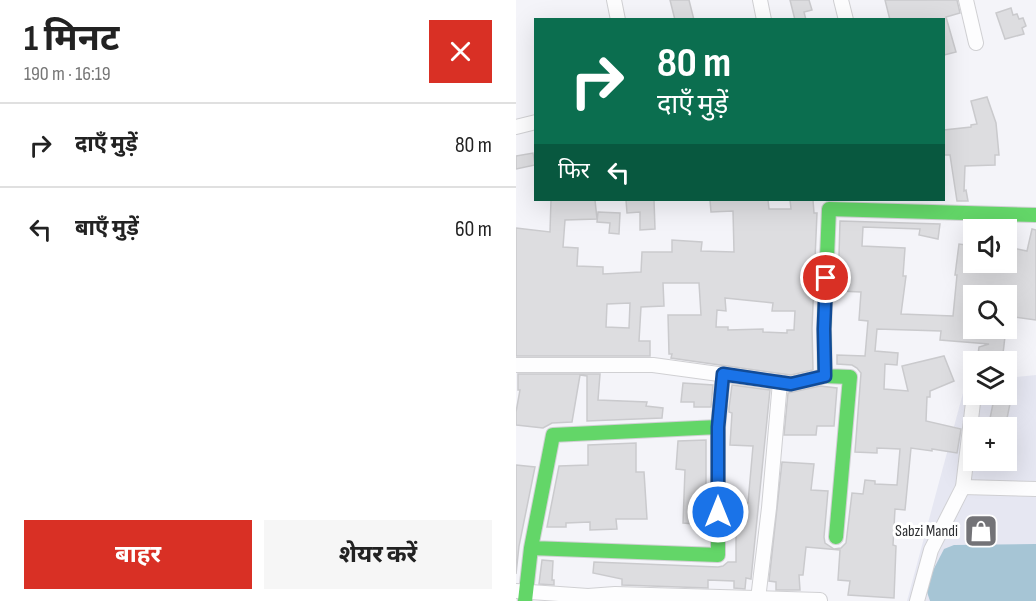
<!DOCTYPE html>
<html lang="hi">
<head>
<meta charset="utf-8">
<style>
  :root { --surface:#fff; --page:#f6f6f6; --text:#222; --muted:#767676; --line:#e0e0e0; --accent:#d93025 }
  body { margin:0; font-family:"Sofia Sans Condensed","Noto Sans Devanagari",sans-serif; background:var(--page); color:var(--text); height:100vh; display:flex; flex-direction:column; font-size:22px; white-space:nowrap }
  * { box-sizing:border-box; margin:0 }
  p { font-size:20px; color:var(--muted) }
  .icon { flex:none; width:33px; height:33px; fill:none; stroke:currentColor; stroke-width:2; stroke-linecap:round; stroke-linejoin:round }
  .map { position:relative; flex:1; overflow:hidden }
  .panel { display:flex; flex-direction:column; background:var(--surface); width:516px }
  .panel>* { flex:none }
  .top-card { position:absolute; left:18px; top:18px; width:411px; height:183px; border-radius:0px; box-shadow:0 6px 24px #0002; background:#0b6e4f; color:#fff; overflow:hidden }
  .buttons { position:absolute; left:447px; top:219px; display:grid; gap:12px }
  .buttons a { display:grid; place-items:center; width:54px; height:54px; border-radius:0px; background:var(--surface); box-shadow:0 6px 24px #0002; font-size:30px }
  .pin { position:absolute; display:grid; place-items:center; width:51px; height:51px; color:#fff; margin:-26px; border:3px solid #fff; border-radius:50%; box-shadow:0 2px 6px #0007 }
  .me { position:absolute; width:66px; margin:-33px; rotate:0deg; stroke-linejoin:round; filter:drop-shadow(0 0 4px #0008) }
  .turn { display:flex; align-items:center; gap:21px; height:126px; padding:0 24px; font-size:27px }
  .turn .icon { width:78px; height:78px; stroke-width:2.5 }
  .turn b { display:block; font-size:42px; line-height:51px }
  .then { display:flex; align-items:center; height:57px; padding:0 24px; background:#0003; gap:12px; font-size:22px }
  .round { display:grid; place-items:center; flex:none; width:63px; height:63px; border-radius:0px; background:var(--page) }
  .head { display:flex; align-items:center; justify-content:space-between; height:102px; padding:0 24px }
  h1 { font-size:36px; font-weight:700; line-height:45px }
  .action { display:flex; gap:12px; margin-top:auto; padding:12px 24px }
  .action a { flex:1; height:69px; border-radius:0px; background:var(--accent); color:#fff; font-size:24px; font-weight:700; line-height:69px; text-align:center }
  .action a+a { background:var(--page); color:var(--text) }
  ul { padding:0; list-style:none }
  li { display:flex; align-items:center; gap:18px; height:84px; padding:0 24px; border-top:2px solid var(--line) }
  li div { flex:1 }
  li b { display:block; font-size:22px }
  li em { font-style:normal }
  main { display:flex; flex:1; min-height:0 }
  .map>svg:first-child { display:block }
  .built { fill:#e6e7f2; fill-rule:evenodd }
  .water { fill:#a6c5d5 }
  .building { fill:#dddde0; stroke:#cacacd; stroke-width:1.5; fill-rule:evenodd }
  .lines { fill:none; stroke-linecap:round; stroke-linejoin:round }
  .street-casing { stroke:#d0d0d3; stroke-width:16 }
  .fast-casing { stroke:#d0d0d3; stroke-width:16 }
  .street { stroke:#fdfdfe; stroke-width:14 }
  .fast { stroke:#63d668; stroke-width:14 }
  .route-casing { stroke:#114b97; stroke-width:15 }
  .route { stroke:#1a73e8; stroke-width:10 }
  .labels { text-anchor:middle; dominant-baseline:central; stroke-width:6; stroke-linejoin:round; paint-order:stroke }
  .poi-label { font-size:16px; fill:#2d2e31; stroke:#fff; text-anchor:end }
</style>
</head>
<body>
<main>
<section class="panel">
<div class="head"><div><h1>1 मिनट</h1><p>190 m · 16:19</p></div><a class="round" style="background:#d93025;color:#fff"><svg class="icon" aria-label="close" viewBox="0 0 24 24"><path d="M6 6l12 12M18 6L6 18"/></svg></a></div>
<ul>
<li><svg class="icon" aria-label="right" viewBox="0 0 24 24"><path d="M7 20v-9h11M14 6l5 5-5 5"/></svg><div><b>दाएँ मुड़ें</b></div><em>80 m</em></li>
<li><svg class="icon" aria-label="left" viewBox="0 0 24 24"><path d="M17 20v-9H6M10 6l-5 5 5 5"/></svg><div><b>बाएँ मुड़ें</b></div><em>60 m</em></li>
</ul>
<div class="action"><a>बाहर</a><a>शेयर करें</a></div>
</section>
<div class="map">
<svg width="520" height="601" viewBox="0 0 520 601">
  <rect width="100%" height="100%" fill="#f4f4f9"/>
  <!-- built -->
  <path class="built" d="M520 375V601H391L450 382H457L458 394H490L491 378ZM458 428H490V460H458Z"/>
  <!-- water -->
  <polygon class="water" points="520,544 520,601 414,601 409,586 428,549 438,545"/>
  <!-- building -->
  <g class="building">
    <polygon points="154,0 173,0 178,20 159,20"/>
    <polygon points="274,0 293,0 296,10 288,12 290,20 279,20"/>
    <polygon points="369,0 441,0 444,13 430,17 440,52 428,55 428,20 374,20"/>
    <polygon points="495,8 497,15 501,14 503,19 507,18 510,26 506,28 508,34 489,39 480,13"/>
    <polygon points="471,97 480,123 483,155 479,155 479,165 449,166 448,191 450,190 452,201 441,201 434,155 428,155 428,130 455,127 455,125 461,124 455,101"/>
    <polygon points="17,153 19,165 0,169 0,156"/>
    <path d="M35 200H79L81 219 49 220 47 247 62 248 61 266 87 267V274L125 272 126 252H156V240L186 242 185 251 218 252 217 211 195 212 194 200H252L253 209H275L274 200H297L298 213H301L296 328 297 370 275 375 155 358 156 354H153L152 315H185L183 283H147L148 306 125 307 123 341H134V356H0V228L34 232ZM209 298 257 303 256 311H279L278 330H271V333L247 332V329L212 330V327H200L201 310 210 311ZM114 303 113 328 90 327 91 304Z"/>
    <polygon points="110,200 138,200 139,229 124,230 124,212 111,213"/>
    <polygon points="82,212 104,213 103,234 93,233 94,223 81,222"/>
    <polygon points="324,221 424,224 422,239 403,235 404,229 347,227 346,246 389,248 387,276 390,276 385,314 437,316 441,275 439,275 443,244 458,246 458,262 490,262 490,254 495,255 496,248 511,251 516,229 520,230 520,320 490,316 490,296 458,296 456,328 490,328 486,362 461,362 463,347 473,344 424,340 425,331 361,329 359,351 382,353 381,365 369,364 368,389 392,391 386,366 428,356 438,381 414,391 414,397 411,397 410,421 445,429 441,453 416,449 416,451 395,448 389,510 379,509 377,545 380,546 378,598 332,595 334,581 322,580 324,550 290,547 287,575 283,575 284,590 260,590 260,582 253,581 266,462 298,464 295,490 312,491 308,537 309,543 318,549 325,548 330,543 336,493 347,494 349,480 359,481 359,484 381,485 384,449 361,448 361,453 339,452 345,373 341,368 336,365 321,364 321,355 349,356 352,321 343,320 345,292 322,291"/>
    <polygon points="2,374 84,374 82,400 131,402 130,406 147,408 146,418 71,421 71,376 64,375 56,422 36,423 27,428 0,425 0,412 4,390 2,390"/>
    <polygon points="167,383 197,385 195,407 178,407 178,402 165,402"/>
    <polygon points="216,385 254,390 235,579 230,578 229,589 218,588 218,581 192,580 192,588 106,585 106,579 77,573 78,562 202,567 207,566 212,562 220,562 220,525 214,525 214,503 232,503 237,446 214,445 216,413 213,412 213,408"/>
    <polygon points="304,386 321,388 318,426 301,426 300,435 268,435 272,393"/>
    <polygon points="479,394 496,394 489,428 472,428"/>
    <polygon points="190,440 190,525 167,523 169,470 160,469 162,441"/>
    <polygon points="120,443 120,472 128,472 131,519 100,519 101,529 74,530 74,522 50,523 50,527 31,527 43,466 72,465 72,445"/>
    <polygon points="0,465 19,467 3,546 0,574"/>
    <polygon points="26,560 37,561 36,580 38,580 38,585 23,584"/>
  </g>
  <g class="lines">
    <defs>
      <g id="street">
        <polyline points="98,0 102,20"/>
        <polyline points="244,0 248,20"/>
        <polyline points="325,0 330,20"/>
        <polyline points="450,0 460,43"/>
        <polyline points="0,127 20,122"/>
        <polyline points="0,365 137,365 275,384 309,376"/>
        <polyline points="202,427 207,374"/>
        <polyline points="447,487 520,489"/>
        <polyline points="0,591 72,596 99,594 304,600"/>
        <polyline points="242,599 253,508 264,382"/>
        <polyline points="401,601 415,550 447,487 458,394"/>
      </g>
      <g id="fast">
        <polyline points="320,537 334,377 309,376 308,329 313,209 520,215"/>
        <polyline points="9,601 15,548 37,435 202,427 202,555 15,548"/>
      </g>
    </defs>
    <!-- street casing -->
    <use href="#street" class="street-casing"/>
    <!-- fast casing -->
    <use href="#fast" class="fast-casing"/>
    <!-- street -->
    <use href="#street" class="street"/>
    <!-- fast -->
    <use href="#fast" class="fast"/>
  </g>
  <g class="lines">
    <defs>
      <polyline id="route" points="202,512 202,427 207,374 275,384 309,376 308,329 310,278"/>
    </defs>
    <!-- route casing -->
    <use href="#route" class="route-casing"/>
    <!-- route -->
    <use href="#route" class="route"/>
  </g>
  <!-- icons -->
  <defs>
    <symbol id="shop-square" viewBox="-11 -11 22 22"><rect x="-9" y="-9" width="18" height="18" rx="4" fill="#737377" stroke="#fff"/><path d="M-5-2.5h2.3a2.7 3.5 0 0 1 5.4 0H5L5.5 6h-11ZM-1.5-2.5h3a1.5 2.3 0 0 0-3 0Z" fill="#fff"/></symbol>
  </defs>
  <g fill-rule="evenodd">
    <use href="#shop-square" x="446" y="512" width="38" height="38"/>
  </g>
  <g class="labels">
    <!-- poi labels -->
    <g class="poi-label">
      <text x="442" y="531">Sabzi Mandi</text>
    </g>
  </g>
</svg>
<div class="buttons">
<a><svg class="icon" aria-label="sound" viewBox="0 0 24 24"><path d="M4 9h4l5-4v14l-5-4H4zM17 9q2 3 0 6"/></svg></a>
<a><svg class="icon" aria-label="search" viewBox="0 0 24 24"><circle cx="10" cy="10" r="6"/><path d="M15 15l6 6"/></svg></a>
<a><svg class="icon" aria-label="layers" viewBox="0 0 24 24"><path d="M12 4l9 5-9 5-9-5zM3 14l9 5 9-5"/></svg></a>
<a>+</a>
</div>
<div class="pin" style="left:310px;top:278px;background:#d93025"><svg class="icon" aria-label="arrive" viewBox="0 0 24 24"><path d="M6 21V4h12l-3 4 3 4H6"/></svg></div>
<svg class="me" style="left:202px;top:512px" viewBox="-20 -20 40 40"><circle r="17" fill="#1a73e8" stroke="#fff" stroke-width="3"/><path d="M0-11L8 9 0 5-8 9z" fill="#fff"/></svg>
<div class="top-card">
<div class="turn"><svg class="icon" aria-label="right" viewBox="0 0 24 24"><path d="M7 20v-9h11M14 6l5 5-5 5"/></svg><div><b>80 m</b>दाएँ मुड़ें</div></div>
<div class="then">फिर<svg class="icon" aria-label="left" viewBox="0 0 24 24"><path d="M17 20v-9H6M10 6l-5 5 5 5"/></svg></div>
</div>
</div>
</main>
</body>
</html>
